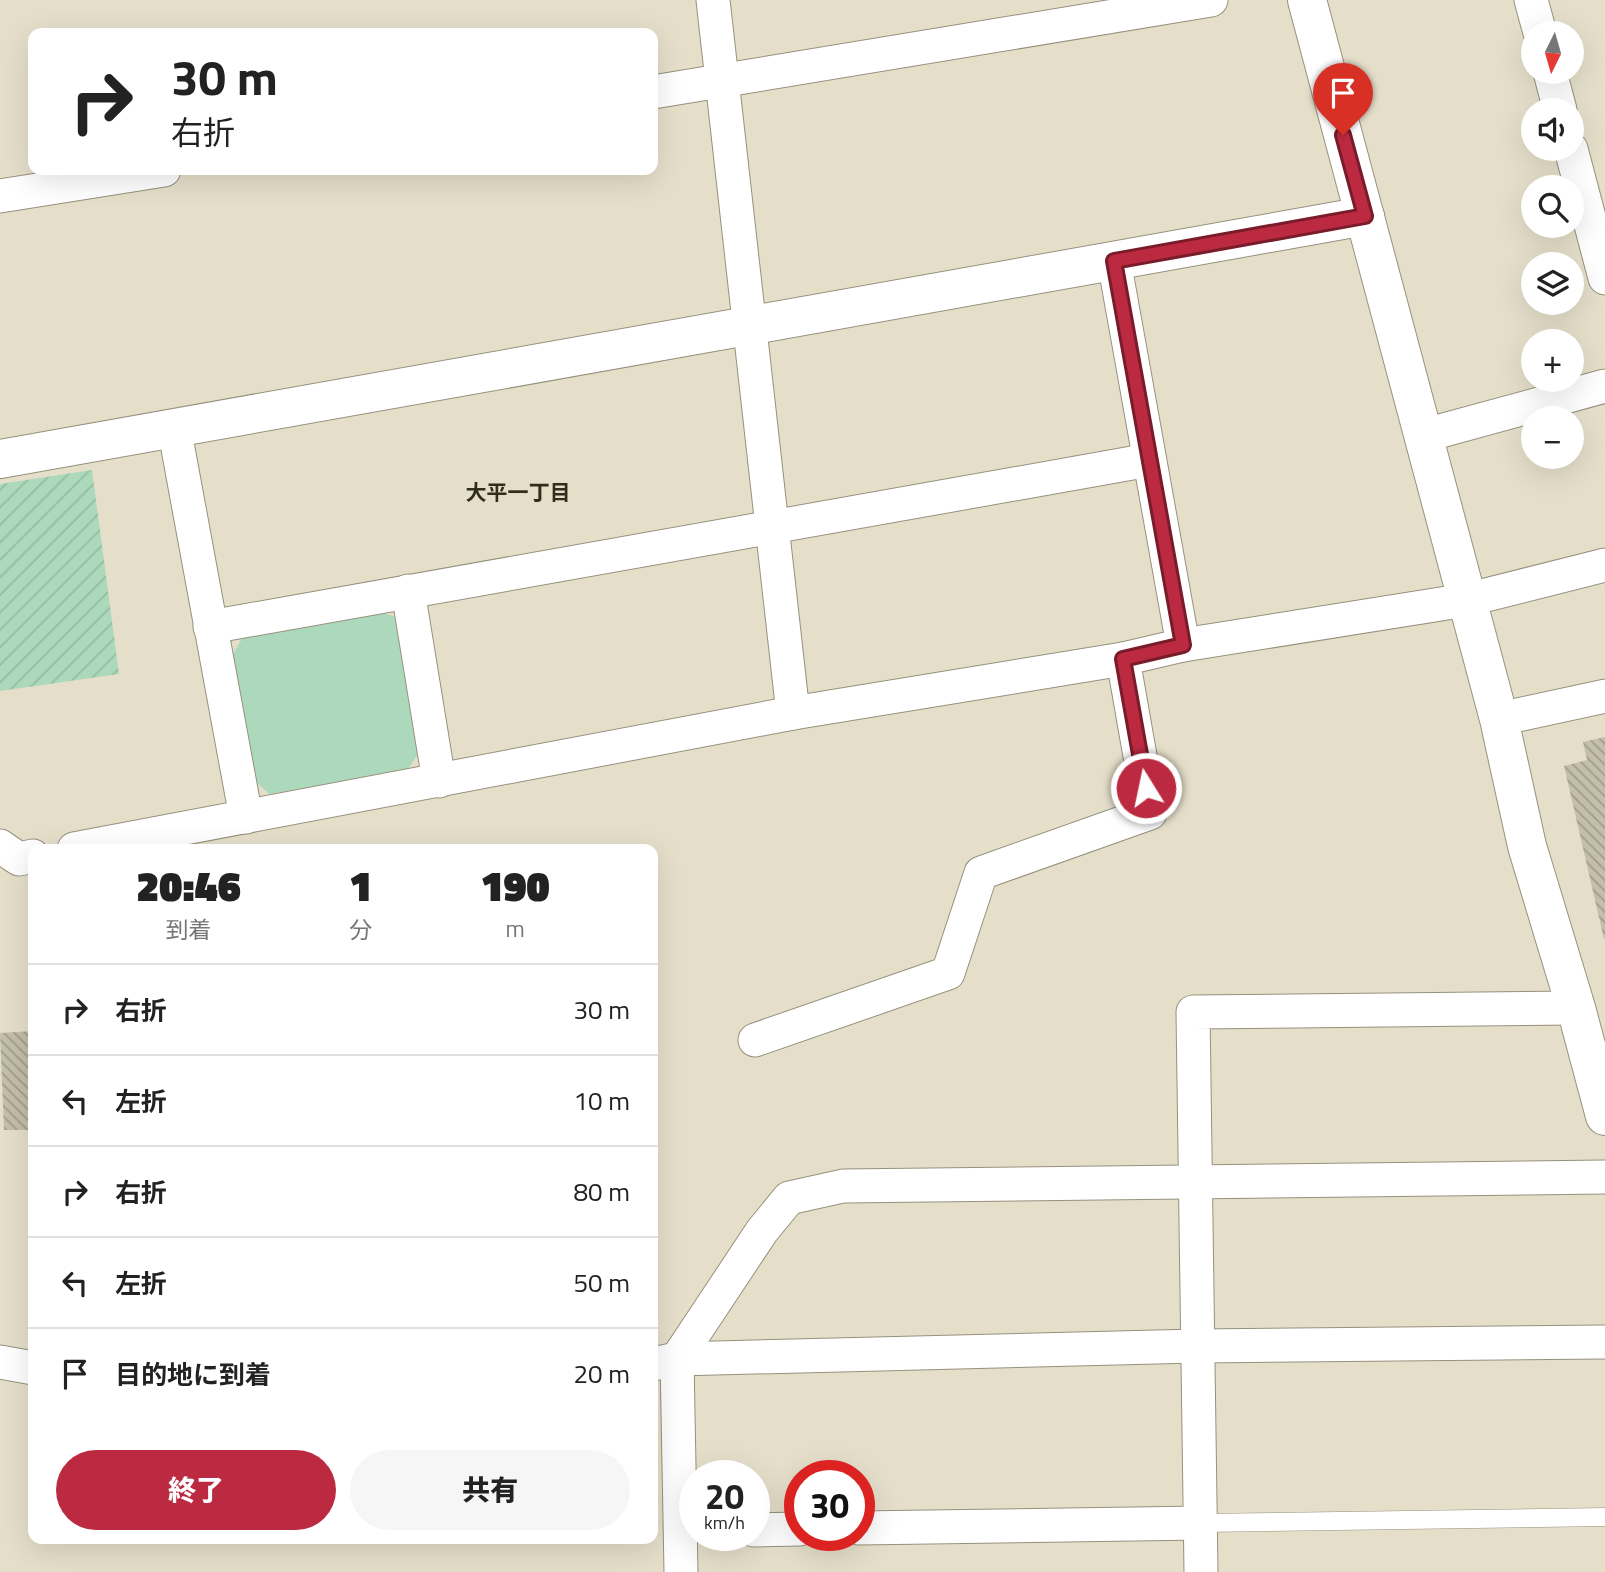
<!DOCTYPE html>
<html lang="ja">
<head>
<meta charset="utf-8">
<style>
  :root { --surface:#fff; --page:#f6f6f6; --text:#222; --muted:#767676; --line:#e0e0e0; --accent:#bb2a41 }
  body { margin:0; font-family:"Titillium Web","Noto Sans JP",sans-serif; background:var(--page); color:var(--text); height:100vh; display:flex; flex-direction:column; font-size:26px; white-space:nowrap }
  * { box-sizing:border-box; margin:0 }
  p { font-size:23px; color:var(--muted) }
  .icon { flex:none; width:38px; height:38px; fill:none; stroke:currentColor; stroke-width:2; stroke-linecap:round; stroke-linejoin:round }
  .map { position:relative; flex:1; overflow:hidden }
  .sheet { position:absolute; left:28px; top:844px; width:630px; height:700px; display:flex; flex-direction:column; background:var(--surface); border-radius:14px; box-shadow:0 7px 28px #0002 }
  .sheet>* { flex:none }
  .banner { position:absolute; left:28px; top:28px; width:630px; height:147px; border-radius:14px; box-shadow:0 7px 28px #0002; background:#fff; color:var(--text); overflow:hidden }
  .needle { width:46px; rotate:185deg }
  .fabs { position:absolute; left:1521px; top:21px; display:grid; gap:14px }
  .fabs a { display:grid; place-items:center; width:63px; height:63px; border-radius:50%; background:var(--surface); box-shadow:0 7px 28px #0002; font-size:35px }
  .speed { position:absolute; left:679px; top:1460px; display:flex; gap:14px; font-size:35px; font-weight:700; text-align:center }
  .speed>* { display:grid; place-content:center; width:91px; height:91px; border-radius:50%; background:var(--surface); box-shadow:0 7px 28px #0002; line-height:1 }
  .speed small { font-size:18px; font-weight:400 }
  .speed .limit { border:10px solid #d22; background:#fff; color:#111 }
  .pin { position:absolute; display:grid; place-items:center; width:60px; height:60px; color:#fff; margin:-72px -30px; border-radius:50% 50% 50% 0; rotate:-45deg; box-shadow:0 0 7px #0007 }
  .pin .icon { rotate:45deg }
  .me { position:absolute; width:77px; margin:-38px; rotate:350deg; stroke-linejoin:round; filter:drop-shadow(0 0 5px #0008) }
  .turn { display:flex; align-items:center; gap:24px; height:147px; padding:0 28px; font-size:32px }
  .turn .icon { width:91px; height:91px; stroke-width:2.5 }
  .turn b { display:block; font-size:49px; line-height:60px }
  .eta { display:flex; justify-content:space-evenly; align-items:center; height:119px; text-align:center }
  .eta b { font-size:42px; font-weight:800; line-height:49px }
  .action { display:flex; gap:14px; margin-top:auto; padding:14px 28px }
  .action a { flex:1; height:80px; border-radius:42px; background:var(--accent); color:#fff; font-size:28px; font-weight:800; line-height:80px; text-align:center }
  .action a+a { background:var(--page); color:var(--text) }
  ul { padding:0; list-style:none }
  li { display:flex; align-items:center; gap:21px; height:91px; padding:0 28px; border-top:2px solid var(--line) }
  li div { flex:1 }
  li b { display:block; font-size:26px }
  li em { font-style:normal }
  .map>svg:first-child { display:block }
  .park { fill:#acd9bb }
  .garden { fill:url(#garden-furrows) }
  .building { fill:url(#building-back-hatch) }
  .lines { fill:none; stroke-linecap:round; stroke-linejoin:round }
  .service-casing { stroke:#96917d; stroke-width:19 }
  .minor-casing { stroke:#96917d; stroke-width:35 }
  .tertiary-casing { stroke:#96917d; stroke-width:40 }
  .service { stroke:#fff; stroke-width:18 }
  .minor { stroke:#fff; stroke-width:33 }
  .tertiary { stroke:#fff; stroke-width:38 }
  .route-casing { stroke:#7a1b2a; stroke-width:18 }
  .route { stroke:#bb2a41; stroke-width:12 }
  .labels { text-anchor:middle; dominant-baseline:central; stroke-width:5; stroke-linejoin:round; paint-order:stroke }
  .neighbourhood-label { font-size:21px; font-weight:bold; fill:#312d1c; stroke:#e5dfca }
</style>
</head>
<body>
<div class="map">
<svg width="1605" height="1572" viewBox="0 0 1605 1572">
  <defs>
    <pattern id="garden-furrows" width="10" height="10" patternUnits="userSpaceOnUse" patternTransform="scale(1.75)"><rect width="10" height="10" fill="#acd9bb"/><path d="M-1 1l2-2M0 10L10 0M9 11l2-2" fill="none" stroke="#95bba1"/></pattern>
    <pattern id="building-back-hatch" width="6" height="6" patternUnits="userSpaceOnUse" patternTransform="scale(1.75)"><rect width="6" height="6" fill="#c4bfaa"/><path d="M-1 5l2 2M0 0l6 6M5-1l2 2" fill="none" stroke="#a19c8b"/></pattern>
  </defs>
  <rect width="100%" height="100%" fill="#e5dfca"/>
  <!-- park -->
  <polygon class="park" points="380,612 400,618 420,751 406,772 269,794 254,780 230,659 244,635"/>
  <!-- garden -->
  <polygon class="garden" points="92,470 119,674 0,691 0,484"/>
  <!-- building -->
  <g class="building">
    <polygon points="1605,737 1605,939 1604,939 1564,766 1587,760 1583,742"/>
    <polygon points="33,1031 33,1130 4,1130 0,1033"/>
  </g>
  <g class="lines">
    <defs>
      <polyline id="service" points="1201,1523 1605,1517"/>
      <g id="minor">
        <polyline points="713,0 793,713"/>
        <polyline points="1531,0 1540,33"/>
        <polyline points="1550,72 1560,110"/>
        <polyline points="653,92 1211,0"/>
        <polyline points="1571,149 1605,278"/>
        <polyline points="0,196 164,170"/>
        <polyline points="1114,261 1183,645"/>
        <polyline points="174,427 246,817"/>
        <polyline points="1422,436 1605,386"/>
        <polyline points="408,591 439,781"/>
        <polyline points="210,627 1149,460"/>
        <polyline points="1499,719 1605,696"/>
        <polyline points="0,846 19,859 33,856"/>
        <polyline points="74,849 793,713 1123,659 1183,645 1466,600 1605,565"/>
        <polyline points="755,1040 948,973 981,873 1150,813 1123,659"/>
        <polyline points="0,1362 33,1368"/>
        <polyline points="653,1364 677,1359 1197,1346 1605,1342"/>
        <polyline points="859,1528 1201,1523"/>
        <polyline points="754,1530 800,1529"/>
        <polyline points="681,1572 677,1359 762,1231 789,1198 843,1186 1605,1177"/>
        <polyline points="1201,1572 1193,1012 1576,1008"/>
      </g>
      <g id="tertiary">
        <polyline points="1307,0 1499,719 1527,846 1576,1008 1605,1116"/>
        <polyline points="0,459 1365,216"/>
      </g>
    </defs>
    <!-- service casing -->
    <use href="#service" class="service-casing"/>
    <!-- minor casing -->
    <use href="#minor" class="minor-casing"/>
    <!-- tertiary casing -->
    <use href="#tertiary" class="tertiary-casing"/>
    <!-- service -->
    <use href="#service" class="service"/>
    <!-- minor -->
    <use href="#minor" class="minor"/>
    <!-- tertiary -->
    <use href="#tertiary" class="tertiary"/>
  </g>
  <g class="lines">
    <defs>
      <polyline id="route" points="1146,788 1123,659 1183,645 1114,261 1365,216 1343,135"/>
    </defs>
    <!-- route casing -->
    <use href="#route" class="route-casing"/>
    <!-- route -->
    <use href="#route" class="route"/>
  </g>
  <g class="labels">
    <!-- neighbourhood labels -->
    <g class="neighbourhood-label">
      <text x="518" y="492">大平一丁目</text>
    </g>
  </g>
</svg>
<div class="fabs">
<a><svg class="needle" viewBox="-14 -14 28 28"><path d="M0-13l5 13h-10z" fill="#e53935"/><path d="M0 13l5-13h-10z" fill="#767676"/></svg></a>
<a><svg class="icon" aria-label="sound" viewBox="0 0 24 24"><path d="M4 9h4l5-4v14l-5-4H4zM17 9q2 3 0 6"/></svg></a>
<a><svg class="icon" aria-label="search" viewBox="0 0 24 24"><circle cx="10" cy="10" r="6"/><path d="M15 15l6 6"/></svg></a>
<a><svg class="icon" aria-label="layers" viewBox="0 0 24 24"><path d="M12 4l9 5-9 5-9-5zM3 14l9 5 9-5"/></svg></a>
<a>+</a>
<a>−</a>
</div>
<div class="speed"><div>20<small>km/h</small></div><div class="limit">30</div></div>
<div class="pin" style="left:1343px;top:135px;background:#d93025"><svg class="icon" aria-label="arrive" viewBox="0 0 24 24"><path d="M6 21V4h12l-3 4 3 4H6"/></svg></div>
<svg class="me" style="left:1146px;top:788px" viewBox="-20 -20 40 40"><circle r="17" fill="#bb2a41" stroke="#fff" stroke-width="3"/><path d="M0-11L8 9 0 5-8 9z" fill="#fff"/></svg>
<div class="banner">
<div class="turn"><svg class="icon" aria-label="right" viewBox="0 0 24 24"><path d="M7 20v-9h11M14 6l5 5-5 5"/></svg><div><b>30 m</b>右折</div></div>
</div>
<section class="sheet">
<div class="eta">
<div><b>20:46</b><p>到着</p></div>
<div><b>1</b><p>分</p></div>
<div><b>190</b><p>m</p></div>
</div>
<ul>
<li><svg class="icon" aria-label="right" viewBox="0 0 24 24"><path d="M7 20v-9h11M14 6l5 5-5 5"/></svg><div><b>右折</b></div><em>30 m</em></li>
<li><svg class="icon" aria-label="left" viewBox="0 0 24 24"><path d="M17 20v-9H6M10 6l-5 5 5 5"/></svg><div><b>左折</b></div><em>10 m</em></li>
<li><svg class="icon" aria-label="right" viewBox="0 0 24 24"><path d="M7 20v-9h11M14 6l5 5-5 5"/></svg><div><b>右折</b></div><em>80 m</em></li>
<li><svg class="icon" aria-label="left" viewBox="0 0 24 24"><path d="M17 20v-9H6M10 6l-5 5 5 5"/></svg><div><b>左折</b></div><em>50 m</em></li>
<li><svg class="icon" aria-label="arrive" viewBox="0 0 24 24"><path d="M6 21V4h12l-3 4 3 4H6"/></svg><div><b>目的地に到着</b></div><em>20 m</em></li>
</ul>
<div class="action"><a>終了</a><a>共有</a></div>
</section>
</div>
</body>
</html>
